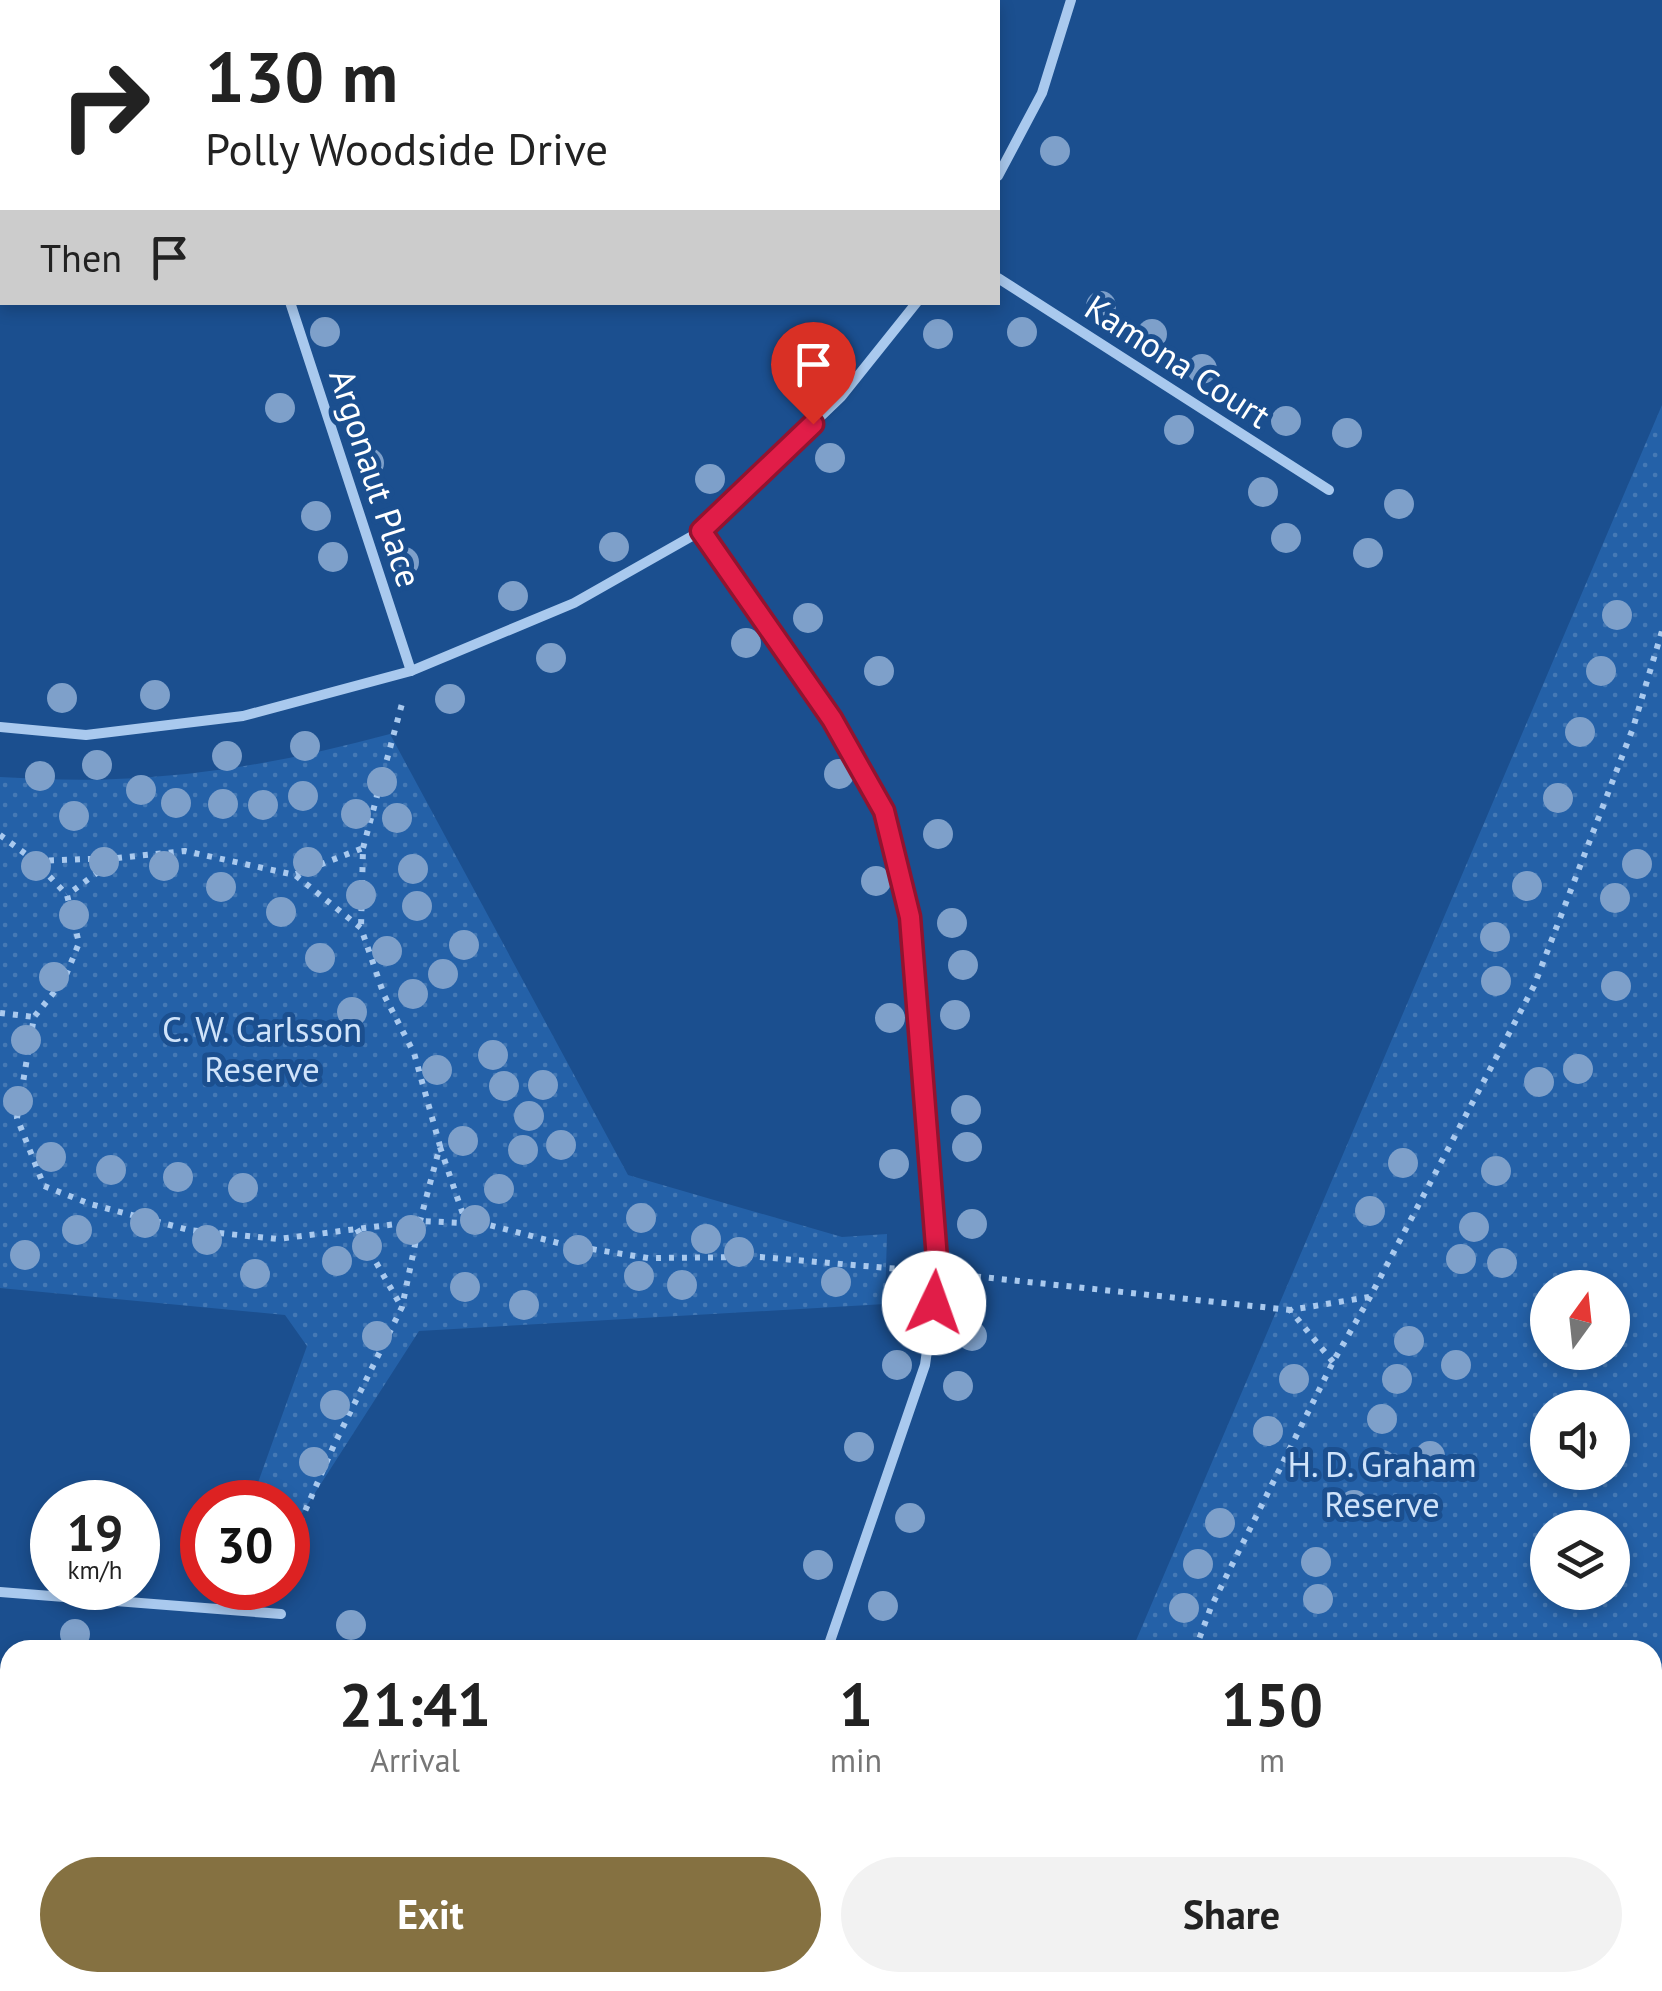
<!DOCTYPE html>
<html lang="en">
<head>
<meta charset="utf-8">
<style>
  :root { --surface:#fff; --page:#f2f2f2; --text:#222; --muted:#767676; --accent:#857141 }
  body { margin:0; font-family:"PT Sans",sans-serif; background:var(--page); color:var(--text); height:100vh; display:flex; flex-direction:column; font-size:38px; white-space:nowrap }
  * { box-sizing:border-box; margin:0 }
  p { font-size:32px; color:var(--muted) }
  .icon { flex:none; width:55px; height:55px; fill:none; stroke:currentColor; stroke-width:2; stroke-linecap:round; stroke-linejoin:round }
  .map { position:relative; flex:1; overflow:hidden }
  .panel { position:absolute; left:0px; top:1640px; width:1662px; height:352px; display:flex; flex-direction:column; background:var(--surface); border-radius:30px 30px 0 0; box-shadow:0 5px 15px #0003 }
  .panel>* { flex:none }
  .hud { position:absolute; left:0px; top:0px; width:1000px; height:305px; box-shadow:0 5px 15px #0003; background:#fff; color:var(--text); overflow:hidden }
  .needle { width:65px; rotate:15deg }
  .fabs { position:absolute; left:1530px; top:1270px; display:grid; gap:20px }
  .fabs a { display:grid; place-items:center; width:100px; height:100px; border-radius:50%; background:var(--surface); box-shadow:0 5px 15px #0003; font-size:50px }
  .speed { position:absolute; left:30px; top:1480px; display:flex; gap:20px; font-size:50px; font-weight:700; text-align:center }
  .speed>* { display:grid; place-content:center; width:130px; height:130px; border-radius:50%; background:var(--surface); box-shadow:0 5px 15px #0003; line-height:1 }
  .speed small { font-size:25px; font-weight:400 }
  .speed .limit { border:15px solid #d22; background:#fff; color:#111 }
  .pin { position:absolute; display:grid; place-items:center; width:85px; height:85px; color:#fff; margin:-102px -42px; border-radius:50% 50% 50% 0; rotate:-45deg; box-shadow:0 0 10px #0007 }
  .pin .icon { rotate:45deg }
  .me { position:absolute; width:110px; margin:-55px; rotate:3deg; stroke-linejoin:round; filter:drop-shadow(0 0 8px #0008) }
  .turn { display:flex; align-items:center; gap:35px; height:210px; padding:0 40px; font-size:45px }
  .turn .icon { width:130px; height:130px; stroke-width:2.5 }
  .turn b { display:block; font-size:70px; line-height:85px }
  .then { display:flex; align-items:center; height:95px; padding:0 40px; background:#0003; gap:20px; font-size:38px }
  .eta { display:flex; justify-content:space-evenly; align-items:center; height:170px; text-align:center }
  .eta b { font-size:60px; font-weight:700; line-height:70px }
  .primary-button { display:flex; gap:20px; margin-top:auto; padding:20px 40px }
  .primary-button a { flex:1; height:115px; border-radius:60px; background:var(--accent); color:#fff; font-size:40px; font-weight:700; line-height:115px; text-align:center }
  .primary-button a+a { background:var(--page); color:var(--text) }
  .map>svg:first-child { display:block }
  .park { fill:url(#park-dots); fill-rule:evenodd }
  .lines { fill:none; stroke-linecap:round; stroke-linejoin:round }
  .path { stroke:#a9c9ee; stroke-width:6; stroke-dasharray:5 8; stroke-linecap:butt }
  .minor { stroke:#a9c9ee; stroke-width:10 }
  .tree { fill:#7ea0ca }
  .route-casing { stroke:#92132f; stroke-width:25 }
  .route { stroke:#e11d48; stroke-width:18 }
  .labels { text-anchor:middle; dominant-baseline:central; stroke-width:10; stroke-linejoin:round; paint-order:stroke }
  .street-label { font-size:35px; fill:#fff; stroke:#1b4f8f }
  .park-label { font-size:35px; fill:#cfe3fa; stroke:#1b4f8f }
</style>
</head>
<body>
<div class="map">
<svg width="1662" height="1991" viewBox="0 0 1662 1991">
  <defs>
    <pattern id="park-dots" width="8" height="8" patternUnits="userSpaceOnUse" patternTransform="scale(2.5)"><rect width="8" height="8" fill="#2461a8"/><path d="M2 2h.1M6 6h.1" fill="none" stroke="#4579b5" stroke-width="1.8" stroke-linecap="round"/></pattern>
  </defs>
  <rect width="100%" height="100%" fill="#1b4f8f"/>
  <!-- park -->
  <g class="park">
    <path d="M1662 405V1991H986L990 1982H1652V1650H1132ZM1548 1288H1612V1352H1548ZM1548 1408H1612V1472H1548ZM1548 1528H1612V1592H1548Z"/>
    <path d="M390 734 628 1175 842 1237 887 1234 885 1304 419 1331 288 1535V1502H251L307 1346 285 1315 0 1288V777C38 779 78 781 116 779 209 776 301 758 390 734Z"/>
    <polygon points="0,1919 10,1920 10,1982 728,1982 826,1991 0,1991"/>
  </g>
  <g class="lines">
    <!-- path -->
    <g class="path">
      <polyline points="0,835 35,861 67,895 79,943 64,980 34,1017 17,1118 44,1186 90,1204 189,1230 278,1239 420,1221 485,1224 566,1245 648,1258 760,1257 911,1270"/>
      <polyline points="363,848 403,700"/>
      <polyline points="117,858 185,851 295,875 361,928 384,995 414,1053 440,1146 420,1221 402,1307 334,1445 288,1550"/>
      <polyline points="36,861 117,858 67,895"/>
      <polyline points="296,874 363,848 361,928"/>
      <polyline points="0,1013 34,1017"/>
      <polyline points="440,1147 466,1223"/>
      <polyline points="357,1229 401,1306"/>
      <polyline points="963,1275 1290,1310"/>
      <polyline points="1333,1362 1290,1310 1369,1297"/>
      <polyline points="1195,1650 1211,1607 1333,1362 1370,1297 1534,986 1633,728 1662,631"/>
      <polyline points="0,1979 10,1980"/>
      <polyline points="26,1982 84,1991"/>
      <polyline points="1083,1991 1086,1982"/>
      <polyline points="1103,1991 1104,1982"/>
    </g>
    <!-- minor -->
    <g class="minor">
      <polyline points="234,2 235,0"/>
      <polyline points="998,176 1042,93 1071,0"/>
      <polyline points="998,278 1329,490"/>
      <polyline points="290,302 411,671"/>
      <polyline points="701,531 832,719 884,811 910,917 938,1272 925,1365 827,1650"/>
      <polyline points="0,727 86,735 243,716 411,671 574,603 701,531 841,397 917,302"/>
      <polyline points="0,1592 281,1614"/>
    </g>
  </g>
  <!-- trees -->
  <g class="tree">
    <circle cx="1055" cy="151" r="15"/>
    <circle cx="1101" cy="306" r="15"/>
    <circle cx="325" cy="332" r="15"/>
    <circle cx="1022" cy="332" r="15"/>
    <circle cx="938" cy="334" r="15"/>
    <circle cx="1152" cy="334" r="15"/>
    <circle cx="1202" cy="369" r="15"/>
    <circle cx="807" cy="393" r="15"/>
    <circle cx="280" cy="408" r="15"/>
    <circle cx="1286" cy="421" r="15"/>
    <circle cx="1179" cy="430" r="15"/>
    <circle cx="1347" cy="433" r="15"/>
    <circle cx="830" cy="458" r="15"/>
    <circle cx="369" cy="463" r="15"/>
    <circle cx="710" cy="479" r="15"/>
    <circle cx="1263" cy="492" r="15"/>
    <circle cx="1399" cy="504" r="15"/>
    <circle cx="316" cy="516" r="15"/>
    <circle cx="1286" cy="538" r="15"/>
    <circle cx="614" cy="547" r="15"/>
    <circle cx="1368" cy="553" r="15"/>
    <circle cx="333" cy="557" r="15"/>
    <circle cx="404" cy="562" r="15"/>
    <circle cx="513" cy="596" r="15"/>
    <circle cx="1617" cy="615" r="15"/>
    <circle cx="808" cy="618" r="15"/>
    <circle cx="746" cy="643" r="15"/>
    <circle cx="551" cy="658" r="15"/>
    <circle cx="879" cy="671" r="15"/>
    <circle cx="1601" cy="671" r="15"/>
    <circle cx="155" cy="695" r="15"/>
    <circle cx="62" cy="698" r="15"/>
    <circle cx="450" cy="699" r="15"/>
    <circle cx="1580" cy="732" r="15"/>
    <circle cx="305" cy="746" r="15"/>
    <circle cx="227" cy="756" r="15"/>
    <circle cx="97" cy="765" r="15"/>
    <circle cx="839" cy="774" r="15"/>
    <circle cx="40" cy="776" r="15"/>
    <circle cx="382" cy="782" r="15"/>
    <circle cx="141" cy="790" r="15"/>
    <circle cx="303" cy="796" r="15"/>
    <circle cx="1558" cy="798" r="15"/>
    <circle cx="176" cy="803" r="15"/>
    <circle cx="223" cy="804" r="15"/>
    <circle cx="263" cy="805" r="15"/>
    <circle cx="356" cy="814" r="15"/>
    <circle cx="74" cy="816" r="15"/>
    <circle cx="397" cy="818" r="15"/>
    <circle cx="938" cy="834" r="15"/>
    <circle cx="104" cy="862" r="15"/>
    <circle cx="308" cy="862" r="15"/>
    <circle cx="1637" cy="864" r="15"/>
    <circle cx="36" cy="866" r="15"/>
    <circle cx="164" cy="866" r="15"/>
    <circle cx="413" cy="869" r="15"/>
    <circle cx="876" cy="881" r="15"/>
    <circle cx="1527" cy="886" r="15"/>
    <circle cx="221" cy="887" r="15"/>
    <circle cx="361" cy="895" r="15"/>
    <circle cx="1615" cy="898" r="15"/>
    <circle cx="417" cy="906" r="15"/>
    <circle cx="281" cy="912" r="15"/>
    <circle cx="74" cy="915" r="15"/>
    <circle cx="952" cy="923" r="15"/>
    <circle cx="1495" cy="937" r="15"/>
    <circle cx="464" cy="945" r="15"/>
    <circle cx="387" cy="951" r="15"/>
    <circle cx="320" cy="958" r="15"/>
    <circle cx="963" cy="965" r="15"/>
    <circle cx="443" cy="974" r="15"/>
    <circle cx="54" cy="977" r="15"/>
    <circle cx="1496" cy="981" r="15"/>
    <circle cx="1616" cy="986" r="15"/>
    <circle cx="413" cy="994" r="15"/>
    <circle cx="352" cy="1012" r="15"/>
    <circle cx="955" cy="1015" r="15"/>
    <circle cx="890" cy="1018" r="15"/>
    <circle cx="26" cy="1040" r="15"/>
    <circle cx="493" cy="1055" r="15"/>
    <circle cx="1578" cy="1069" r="15"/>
    <circle cx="437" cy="1070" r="15"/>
    <circle cx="1539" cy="1082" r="15"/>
    <circle cx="543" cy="1085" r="15"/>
    <circle cx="504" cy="1086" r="15"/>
    <circle cx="18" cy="1101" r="15"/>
    <circle cx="966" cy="1110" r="15"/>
    <circle cx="529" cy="1116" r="15"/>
    <circle cx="463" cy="1141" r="15"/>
    <circle cx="561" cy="1145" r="15"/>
    <circle cx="967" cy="1147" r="15"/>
    <circle cx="523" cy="1150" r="15"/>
    <circle cx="51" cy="1157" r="15"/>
    <circle cx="1403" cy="1163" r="15"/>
    <circle cx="894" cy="1164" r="15"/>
    <circle cx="111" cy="1170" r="15"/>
    <circle cx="1496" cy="1171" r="15"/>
    <circle cx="178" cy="1177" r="15"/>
    <circle cx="243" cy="1188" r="15"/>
    <circle cx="499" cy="1189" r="15"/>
    <circle cx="1370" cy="1211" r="15"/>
    <circle cx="641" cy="1218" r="15"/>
    <circle cx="475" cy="1220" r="15"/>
    <circle cx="145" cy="1223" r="15"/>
    <circle cx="972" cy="1224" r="15"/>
    <circle cx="1474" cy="1227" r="15"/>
    <circle cx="77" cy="1230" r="15"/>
    <circle cx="411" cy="1230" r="15"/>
    <circle cx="706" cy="1239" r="15"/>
    <circle cx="207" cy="1240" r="15"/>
    <circle cx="367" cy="1246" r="15"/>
    <circle cx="578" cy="1250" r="15"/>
    <circle cx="739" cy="1252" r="15"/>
    <circle cx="25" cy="1255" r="15"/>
    <circle cx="1461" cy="1259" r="15"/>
    <circle cx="337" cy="1261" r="15"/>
    <circle cx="1502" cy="1263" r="15"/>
    <circle cx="255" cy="1274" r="15"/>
    <circle cx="639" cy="1276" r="15"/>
    <circle cx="836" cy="1282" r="15"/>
    <circle cx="682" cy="1285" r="15"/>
    <circle cx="465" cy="1287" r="15"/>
    <circle cx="524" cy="1305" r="15"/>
    <circle cx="377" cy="1336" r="15"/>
    <circle cx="972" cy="1336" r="15"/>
    <circle cx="1409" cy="1341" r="15"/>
    <circle cx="897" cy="1365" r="15"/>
    <circle cx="1456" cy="1365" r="15"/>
    <circle cx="1294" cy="1379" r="15"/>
    <circle cx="1397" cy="1379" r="15"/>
    <circle cx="958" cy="1386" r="15"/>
    <circle cx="335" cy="1405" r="15"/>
    <circle cx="1382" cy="1419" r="15"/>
    <circle cx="1268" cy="1431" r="15"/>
    <circle cx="859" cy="1447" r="15"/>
    <circle cx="1430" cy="1456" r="15"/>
    <circle cx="314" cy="1462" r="15"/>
    <circle cx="1382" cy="1465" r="15"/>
    <circle cx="1354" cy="1505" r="15"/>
    <circle cx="910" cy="1518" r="15"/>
    <circle cx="1220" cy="1523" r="15"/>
    <circle cx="1316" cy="1562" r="15"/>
    <circle cx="1198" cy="1564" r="15"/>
    <circle cx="818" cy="1565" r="15"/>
    <circle cx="1318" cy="1599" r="15"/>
    <circle cx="883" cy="1606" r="15"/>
    <circle cx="1184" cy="1608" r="15"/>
    <circle cx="351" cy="1625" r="15"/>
    <circle cx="75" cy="1634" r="15"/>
  </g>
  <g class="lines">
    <defs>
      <polyline id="route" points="813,424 701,531 832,719 884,811 910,917 938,1272 934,1303"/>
    </defs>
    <!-- route casing -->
    <use href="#route" class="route-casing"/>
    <!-- route -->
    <use href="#route" class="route"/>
  </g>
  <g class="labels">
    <!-- street labels -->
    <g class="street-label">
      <text transform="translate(1178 361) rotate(33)">Kamona Court</text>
      <text transform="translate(376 478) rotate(72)">Argonaut Place</text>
    </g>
    <!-- park labels -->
    <g class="park-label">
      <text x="262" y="1029">C. W. Carlsson<tspan x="262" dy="40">Reserve</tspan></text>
      <text x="1382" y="1464">H. D. Graham<tspan x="1382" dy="40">Reserve</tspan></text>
    </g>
  </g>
</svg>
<div class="fabs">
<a><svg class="needle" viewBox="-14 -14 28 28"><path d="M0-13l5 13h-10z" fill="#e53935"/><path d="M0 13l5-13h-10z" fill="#767676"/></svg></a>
<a><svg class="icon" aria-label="sound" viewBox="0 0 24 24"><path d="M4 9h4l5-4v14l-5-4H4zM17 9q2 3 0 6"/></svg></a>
<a><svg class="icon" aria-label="layers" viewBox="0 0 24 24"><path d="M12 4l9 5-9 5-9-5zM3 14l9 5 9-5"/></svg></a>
</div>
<div class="speed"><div>19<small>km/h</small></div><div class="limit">30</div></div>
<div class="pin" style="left:813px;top:424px;background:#d93025"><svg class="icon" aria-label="arrive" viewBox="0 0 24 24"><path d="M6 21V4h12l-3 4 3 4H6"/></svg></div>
<svg class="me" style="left:934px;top:1303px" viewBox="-20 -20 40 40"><circle r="19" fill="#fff"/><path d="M0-13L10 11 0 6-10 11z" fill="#e11d48"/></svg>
<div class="hud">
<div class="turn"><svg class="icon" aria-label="right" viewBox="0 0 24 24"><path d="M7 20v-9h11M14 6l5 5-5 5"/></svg><div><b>130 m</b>Polly Woodside Drive</div></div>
<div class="then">Then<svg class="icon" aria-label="arrive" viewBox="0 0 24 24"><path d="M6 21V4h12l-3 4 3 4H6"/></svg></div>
</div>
<section class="panel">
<div class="eta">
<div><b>21:41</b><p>Arrival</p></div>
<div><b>1</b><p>min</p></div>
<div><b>150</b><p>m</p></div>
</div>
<div class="primary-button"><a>Exit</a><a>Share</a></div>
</section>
</div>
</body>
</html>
